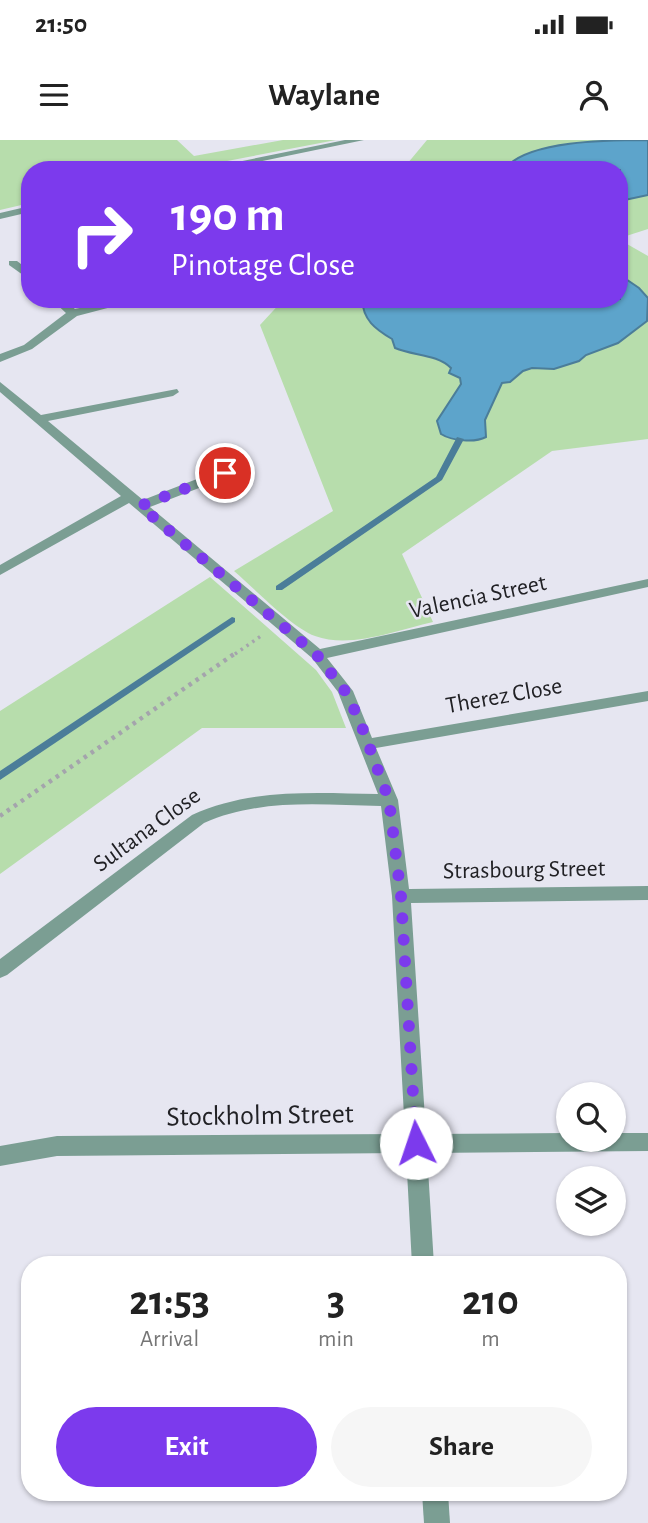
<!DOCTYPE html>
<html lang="en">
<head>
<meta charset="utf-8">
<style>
  :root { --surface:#fff; --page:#f6f6f6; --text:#222; --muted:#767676; --accent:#7c3aed }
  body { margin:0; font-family:"Alegreya Sans",sans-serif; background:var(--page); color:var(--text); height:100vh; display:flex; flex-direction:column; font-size:26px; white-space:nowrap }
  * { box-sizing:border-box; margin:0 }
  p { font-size:23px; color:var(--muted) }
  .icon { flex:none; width:38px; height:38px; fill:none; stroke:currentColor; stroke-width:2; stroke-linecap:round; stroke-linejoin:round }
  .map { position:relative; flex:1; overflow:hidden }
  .sheet { position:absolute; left:21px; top:1116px; width:606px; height:245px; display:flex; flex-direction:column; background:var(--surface); border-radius:28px; box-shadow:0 2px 5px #0004 }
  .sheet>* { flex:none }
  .top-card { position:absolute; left:21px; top:21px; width:607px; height:147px; border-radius:28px; box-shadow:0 2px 5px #0004; background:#7c3aed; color:#fff; overflow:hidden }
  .fabs { position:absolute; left:556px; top:942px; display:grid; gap:14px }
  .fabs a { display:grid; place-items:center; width:70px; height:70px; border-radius:50%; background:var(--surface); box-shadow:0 2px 5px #0004; font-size:35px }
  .pin { position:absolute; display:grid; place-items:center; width:60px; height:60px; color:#fff; margin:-30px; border:4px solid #fff; border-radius:50%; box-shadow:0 2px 7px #0007 }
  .me { position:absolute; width:77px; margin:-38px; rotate:356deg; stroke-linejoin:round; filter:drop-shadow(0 0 5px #0008) }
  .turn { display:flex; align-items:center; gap:24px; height:147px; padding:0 35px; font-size:32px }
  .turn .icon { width:91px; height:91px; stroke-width:2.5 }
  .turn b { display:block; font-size:49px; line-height:60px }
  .eta { display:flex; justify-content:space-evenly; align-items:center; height:119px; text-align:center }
  .eta b { font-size:42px; font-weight:600; line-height:49px }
  .primary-button { display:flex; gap:14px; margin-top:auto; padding:14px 35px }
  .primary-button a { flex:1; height:80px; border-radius:42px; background:var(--accent); color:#fff; font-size:28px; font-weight:600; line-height:80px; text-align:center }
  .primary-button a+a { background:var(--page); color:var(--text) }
  .status { display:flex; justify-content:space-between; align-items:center; height:49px; padding:0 35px; background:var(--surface); direction:ltr }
  .status svg { height:19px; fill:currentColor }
  header { display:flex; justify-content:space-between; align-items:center; height:91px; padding:0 35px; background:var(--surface); font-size:32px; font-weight:600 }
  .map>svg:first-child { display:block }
  .green { fill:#b7ddac }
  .water { fill:#5da4cb; stroke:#4b7d99; stroke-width:2 }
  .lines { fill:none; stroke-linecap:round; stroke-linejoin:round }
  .stream { fill:#4b7d99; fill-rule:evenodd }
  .path-far1 { stroke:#a4a4ac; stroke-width:3.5; stroke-dasharray:2.5 4.5; stroke-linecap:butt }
  .path { stroke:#a4a4ac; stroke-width:4.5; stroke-dasharray:3.5 5; stroke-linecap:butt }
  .minor { fill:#7b9e93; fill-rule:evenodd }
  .tertiary { fill:#7b9e93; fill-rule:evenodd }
  .route { stroke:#7c3aed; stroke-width:12; stroke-dasharray:0 21.6 }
  .labels { text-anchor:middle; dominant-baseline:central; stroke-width:5; stroke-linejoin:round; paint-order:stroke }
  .street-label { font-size:24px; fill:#212125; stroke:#e6e6f1 }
  .near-street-label { font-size:28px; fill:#212125; stroke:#e6e6f1 }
</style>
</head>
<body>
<div class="status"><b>21:50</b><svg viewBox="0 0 49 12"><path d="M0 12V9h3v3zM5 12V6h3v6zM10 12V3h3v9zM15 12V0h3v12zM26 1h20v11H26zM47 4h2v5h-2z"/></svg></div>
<header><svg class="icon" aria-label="menu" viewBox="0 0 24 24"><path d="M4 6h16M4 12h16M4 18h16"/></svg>Waylane<svg class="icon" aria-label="person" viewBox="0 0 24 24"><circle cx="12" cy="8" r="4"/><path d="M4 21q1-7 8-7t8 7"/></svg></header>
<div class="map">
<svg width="648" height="1383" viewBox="0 0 648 1383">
  <rect width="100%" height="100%" fill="#e6e6f1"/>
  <!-- green -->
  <g class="green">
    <polygon points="0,0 177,0 194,16 283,0 336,0 180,30 30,30 30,63 0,70"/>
    <polygon points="427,0 648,0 648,89 620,98 620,30 402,30"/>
    <path d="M620 100 648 116V299L552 311 402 414 433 482C397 490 351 509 315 496 291 487 255 449 234 431L333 371 260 185 284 159H620Z"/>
    <polygon points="210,437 316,530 332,552 346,588 202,588 0,734 0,571"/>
  </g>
  <!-- water -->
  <g class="water">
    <path d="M648 0V55L620 61V30H504C525 0 610 0 648 0Z"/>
    <path d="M620 135 639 148 648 158 647 181 618 203 586 215 579 221 554 229 532 228 523 231 510 242 502 243 485 280 486 297C475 303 452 301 441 294L437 281 461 244 460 238 449 233 451 228C437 214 414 216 395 208L392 199C375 189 363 180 362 159H620Z"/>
  </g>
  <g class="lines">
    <!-- stream -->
    <g class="stream">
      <polygon points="457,297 464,299 442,340 282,450 276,450 276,446 436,337"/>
      <polygon points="232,477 235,478 235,482 0,640 0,631"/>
    </g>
    <!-- path-far1 -->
    <polyline class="path-far1" points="235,514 261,496"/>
    <!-- path -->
    <polyline class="path" points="0,676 237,512"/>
    <!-- minor -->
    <g class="minor">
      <polygon points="9,121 17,121 30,131 30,140 9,125"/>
      <polygon points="51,159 63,159 75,169 121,159 142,159 77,176 32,209 0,222 0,214 24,205 66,173"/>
      <path d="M0 242 41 275 177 249 179 252 173 256 48 281 143 360 220 330H230V336L150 367 320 509 648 439V447L327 518 353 551 372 598 648 551V561L376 608 398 660 409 749 648 746V760L411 763 426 994 569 993V999H614V993H648V1011L427 1013 434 1125H412L406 1013 57 1016 0 1026V1006L57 996 405 994 392 756 381 666C321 665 261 658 204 683L7 835 0 838V819L192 675C252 648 313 653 378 654L338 552 312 518 129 363 0 435V425L121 356 0 252Z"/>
      <polygon points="422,1353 448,1353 450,1383 424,1383"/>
    </g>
    <!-- tertiary -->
    <g class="tertiary">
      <polygon points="345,0 364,0 219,30 198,30"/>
      <polygon points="30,66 30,72 0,79 0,73"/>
    </g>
  </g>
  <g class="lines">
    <!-- route -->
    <polyline class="route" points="225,333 140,366 317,515 345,551 359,579 389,660 401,756 416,1003"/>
  </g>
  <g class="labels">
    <!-- street labels -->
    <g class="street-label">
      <text transform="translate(478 457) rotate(-12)">Valencia Street</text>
      <text transform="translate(504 556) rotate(-10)">Therez Close</text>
      <text transform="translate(147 690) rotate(-36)">Sultana Close</text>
      <text transform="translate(524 730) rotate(-1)">Strasbourg Street</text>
    </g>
    <!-- near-street labels -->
    <g class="near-street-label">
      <text transform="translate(260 976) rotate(-1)">Stockholm Street</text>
    </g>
  </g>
</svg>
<div class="fabs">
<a><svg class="icon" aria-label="search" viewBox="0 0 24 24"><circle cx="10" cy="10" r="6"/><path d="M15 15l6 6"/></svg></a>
<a><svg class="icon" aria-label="layers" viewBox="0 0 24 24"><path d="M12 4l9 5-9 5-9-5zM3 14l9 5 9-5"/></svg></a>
</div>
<div class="pin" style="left:225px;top:333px;background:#d93025"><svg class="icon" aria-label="arrive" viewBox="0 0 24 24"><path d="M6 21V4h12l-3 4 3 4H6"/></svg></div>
<svg class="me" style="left:416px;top:1003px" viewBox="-20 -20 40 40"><circle r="19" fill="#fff"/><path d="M0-13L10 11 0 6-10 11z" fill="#7c3aed"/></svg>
<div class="top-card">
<div class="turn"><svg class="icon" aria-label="right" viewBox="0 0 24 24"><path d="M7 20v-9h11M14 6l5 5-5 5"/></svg><div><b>190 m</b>Pinotage Close</div></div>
</div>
<section class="sheet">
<div class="eta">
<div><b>21:53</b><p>Arrival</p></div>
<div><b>3</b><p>min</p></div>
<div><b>210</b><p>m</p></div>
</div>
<div class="primary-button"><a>Exit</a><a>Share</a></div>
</section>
</div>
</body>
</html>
